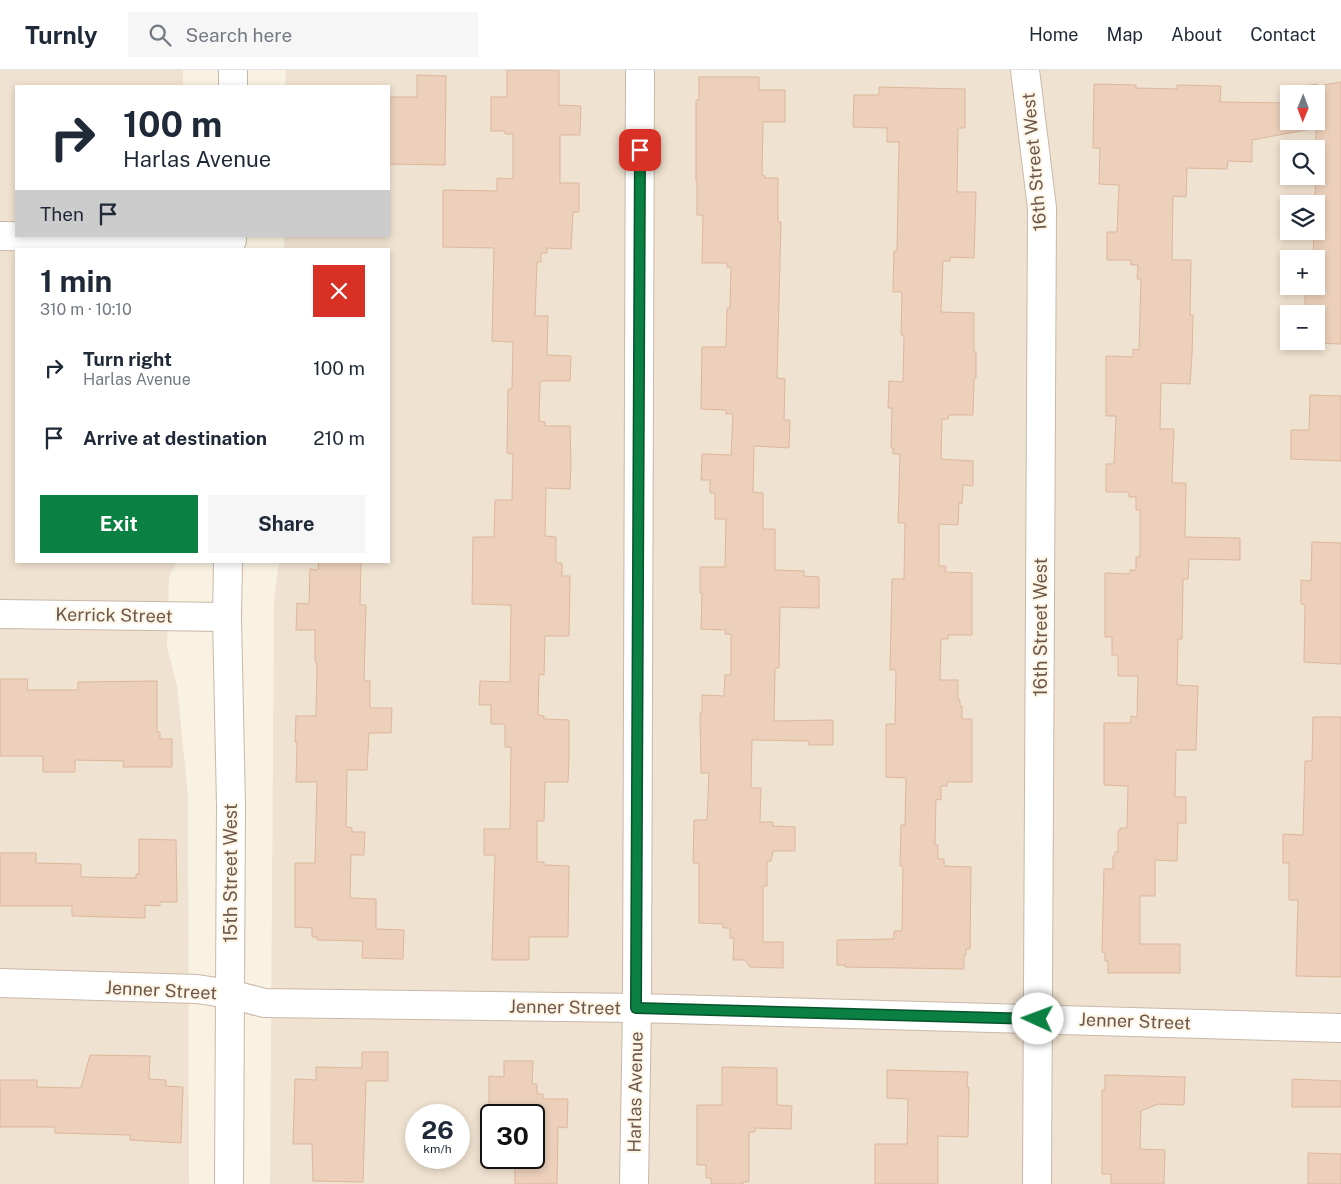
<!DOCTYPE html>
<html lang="en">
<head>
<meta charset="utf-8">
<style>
  :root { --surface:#fff; --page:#f6f6f7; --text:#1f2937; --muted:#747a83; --line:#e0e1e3; --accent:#0b8043 }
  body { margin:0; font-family:"Public Sans",sans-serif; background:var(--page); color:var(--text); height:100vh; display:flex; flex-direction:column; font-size:19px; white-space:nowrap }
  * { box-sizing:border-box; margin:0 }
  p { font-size:16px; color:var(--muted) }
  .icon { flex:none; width:28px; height:28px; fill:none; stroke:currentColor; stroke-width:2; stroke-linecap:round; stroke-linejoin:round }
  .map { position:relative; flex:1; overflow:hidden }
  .panel { position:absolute; left:15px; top:178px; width:375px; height:315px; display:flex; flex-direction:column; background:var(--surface); border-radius:0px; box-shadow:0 2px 8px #0003 }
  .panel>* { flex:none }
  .guide { position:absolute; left:15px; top:15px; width:375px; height:152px; border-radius:0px; box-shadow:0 2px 8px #0003; background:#fff; color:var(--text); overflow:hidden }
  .needle { width:32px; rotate:181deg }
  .tools { position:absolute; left:1280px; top:15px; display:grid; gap:10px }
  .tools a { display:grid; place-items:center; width:45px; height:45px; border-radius:0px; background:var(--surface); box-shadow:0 2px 8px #0003; font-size:25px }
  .speed { position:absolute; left:405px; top:1034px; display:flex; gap:10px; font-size:25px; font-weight:700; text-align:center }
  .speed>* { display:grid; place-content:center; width:65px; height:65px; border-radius:50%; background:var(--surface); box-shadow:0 2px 8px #0003; line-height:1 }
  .speed small { font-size:12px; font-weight:400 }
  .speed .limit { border:2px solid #111; border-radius:8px; background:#fff; color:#111 }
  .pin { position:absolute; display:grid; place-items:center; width:42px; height:42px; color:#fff; margin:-21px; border-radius:10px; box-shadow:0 2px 8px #0006 }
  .me { position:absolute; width:55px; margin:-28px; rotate:272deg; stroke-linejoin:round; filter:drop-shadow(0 0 4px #0008) }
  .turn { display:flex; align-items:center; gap:18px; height:105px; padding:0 25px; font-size:22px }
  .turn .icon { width:65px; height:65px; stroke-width:2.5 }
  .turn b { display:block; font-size:35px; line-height:42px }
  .then { display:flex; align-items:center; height:48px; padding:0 25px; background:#0003; gap:10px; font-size:19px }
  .round { display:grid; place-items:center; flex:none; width:52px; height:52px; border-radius:0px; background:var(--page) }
  .summary { display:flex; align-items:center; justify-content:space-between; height:85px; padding:0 25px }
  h1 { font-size:30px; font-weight:700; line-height:38px }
  .button { display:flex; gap:10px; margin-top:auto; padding:10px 25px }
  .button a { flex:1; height:58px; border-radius:0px; background:var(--accent); color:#fff; font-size:20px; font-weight:700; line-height:58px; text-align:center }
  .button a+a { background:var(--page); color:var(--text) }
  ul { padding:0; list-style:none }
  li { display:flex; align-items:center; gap:15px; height:70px; padding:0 25px }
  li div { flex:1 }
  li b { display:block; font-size:19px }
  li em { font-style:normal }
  header { display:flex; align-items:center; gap:30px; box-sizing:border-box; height:70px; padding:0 25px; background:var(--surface); border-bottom:1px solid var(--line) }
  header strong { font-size:24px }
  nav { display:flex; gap:28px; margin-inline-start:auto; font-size:18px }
  .search { width:350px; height:45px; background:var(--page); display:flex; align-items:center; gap:12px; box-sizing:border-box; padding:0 18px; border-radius:0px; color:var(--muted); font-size:19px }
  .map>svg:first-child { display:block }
  .residential { fill:#f0e2d0; fill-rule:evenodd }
  .building { fill:#ecd0bb; stroke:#ddb79d }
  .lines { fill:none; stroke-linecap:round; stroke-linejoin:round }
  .minor-casing { stroke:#c9b8a9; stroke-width:30 }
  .minor { stroke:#fff; stroke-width:28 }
  .route-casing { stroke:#07532c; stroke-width:12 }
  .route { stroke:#0b8043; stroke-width:9 }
  .labels { text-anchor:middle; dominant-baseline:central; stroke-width:4; stroke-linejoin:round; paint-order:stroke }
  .street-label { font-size:18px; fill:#6e584a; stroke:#fdf5e6 }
</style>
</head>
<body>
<header>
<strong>Turnly</strong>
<div class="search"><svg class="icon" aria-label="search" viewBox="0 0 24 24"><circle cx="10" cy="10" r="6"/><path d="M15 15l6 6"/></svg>Search here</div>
<nav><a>Home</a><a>Map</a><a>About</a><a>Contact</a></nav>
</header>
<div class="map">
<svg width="1341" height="1114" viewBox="0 0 1341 1114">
  <rect width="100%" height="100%" fill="#f9f1e1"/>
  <!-- residential -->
  <g class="residential">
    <polygon points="0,0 183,0 183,16 16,16 16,491 177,491 169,507 167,578 177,615 188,727 189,1114 0,1114"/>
    <path d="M286 0H1341V1114H270L274 531 279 491H389V179H284V166H389V16H285ZM1289 24H1316V51H1289ZM1289 79H1316V106H1289ZM1289 134H1316V161H1289ZM1289 189H1316V216H1289ZM1289 244H1316V271H1289ZM416 1045H459V1088H416ZM491 1045H534V1088H491Z"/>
  </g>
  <!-- building -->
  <g class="building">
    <polygon points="507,0 559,0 559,35 581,36 580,65 560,65 560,113 579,113 579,142 573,142 571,179 547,178 547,183 541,183 541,192 537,192 535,246 548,246 547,285 571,286 570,311 540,311 539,351 545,352 545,356 570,356 571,393 570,419 546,418 545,466 556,467 556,493 562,493 562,506 570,506 569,566 545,566 544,605 539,604 538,645 544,646 544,649 569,650 569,687 568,712 545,712 544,751 537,751 537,792 544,792 544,795 569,796 568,867 529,867 529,890 492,890 495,785 484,785 484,759 510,759 511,677 505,677 505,654 491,654 491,635 479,635 480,611 510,612 511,535 472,534 473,467 494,467 495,430 512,430 513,384 507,383 508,319 512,319 513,272 492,271 494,178 443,177 443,120 497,121 497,108 513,109 513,64 505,64 505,61 491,61 491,27 507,27"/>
    <polygon points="417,5 446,6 445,95 389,94 389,27 417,27"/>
    <polygon points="699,7 759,7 759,20 785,20 785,52 763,52 762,105 765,106 765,108 778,108 778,152 781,152 777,308 785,309 784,350 790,350 789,378 754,376 753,422 763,423 763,459 775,459 775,500 804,501 804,506 819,507 819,538 780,537 779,598 775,598 774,651 833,650 833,675 809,675 809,671 752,670 751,718 761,718 760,752 773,752 773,756 795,757 795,781 773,781 771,791 767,791 767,816 763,816 763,872 783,872 783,898 750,897 745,890 733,890 734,868 730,868 730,858 723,858 723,854 699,853 699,793 693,793 694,750 707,750 709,703 701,703 700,643 702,643 702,625 724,626 725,605 731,605 731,564 725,564 726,560 701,559 702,523 700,523 700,497 725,497 726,449 715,449 715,423 710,423 710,410 701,410 702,384 731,385 733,344 726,344 726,340 701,339 702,277 726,277 727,238 730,238 731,197 727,197 727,193 702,193 703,145 697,145 697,111 696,111 696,30 699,30"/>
    <polygon points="1341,12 1341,274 1314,273 1314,271 1316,271 1316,244 1305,242 1305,216 1316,216 1316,189 1313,189 1314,162 1316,161 1316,134 1315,134 1316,58 1252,70 1252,92 1228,91 1227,99 1187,98 1186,127 1173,126 1172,190 1191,190 1190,245 1193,245 1192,286 1190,314 1161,313 1160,359 1174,359 1172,413 1186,413 1185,467 1240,468 1240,490 1189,489 1188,509 1183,509 1182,569 1178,569 1177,615 1198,616 1196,680 1176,680 1175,727 1186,727 1186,753 1178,753 1177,791 1155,790 1155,826 1140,826 1140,874 1180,874 1180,903 1108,903 1108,891 1105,891 1105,883 1102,882 1104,799 1113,799 1113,786 1115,786 1115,782 1118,782 1118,761 1120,761 1120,758 1127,758 1128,716 1104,715 1104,653 1131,653 1131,646 1137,647 1138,606 1118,606 1118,585 1112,585 1112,567 1105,567 1105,503 1130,504 1130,500 1136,500 1136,487 1140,487 1140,440 1136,440 1136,427 1129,427 1129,422 1106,422 1106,394 1114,394 1116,346 1106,346 1106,286 1133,287 1133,279 1139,280 1141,209 1137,209 1138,195 1131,195 1131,190 1107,190 1107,162 1117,162 1119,115 1099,114 1100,78 1093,78 1094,14 1136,15 1136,18 1177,19 1177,15 1221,16 1220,32 1289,33 1289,51 1316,51 1316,24 1290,24 1289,18 1317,14 1318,16"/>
    <polygon points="879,17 965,19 965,58 958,58 957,122 976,122 974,188 950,187 950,191 943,191 941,242 974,243 974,282 976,282 976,308 974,308 973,345 949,345 948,349 942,349 941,389 973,391 973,416 963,415 962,434 959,433 958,455 939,454 939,496 946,496 945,502 972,503 972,565 948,565 948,569 941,569 940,610 958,610 958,630 960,630 960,636 962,636 962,649 972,649 972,712 947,712 947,716 941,716 941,730 936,729 935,775 938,775 938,789 944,789 944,796 971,797 970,879 966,879 966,885 964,885 964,899 845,897 845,895 837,895 837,870 894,869 894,861 902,861 903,796 900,796 901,755 905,755 906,708 886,707 886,654 895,654 896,600 890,600 892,509 904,509 905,453 898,453 900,384 893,384 893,378 891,378 892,338 888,338 889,311 903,312 904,265 901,265 902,222 893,222 894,181 897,181 899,72 887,72 887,58 853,57 854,25 879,25"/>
    <polygon points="1310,325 1341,326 1341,391 1291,389 1291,360 1309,360"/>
    <polygon points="1312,472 1341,473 1341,594 1304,592 1305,535 1301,534 1301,510 1311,511"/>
    <polygon points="319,491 361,491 360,535 366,535 364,611 370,611 370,638 392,638 391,663 369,663 367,700 347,700 346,757 352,758 352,762 365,762 364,785 351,785 350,828 376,829 376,859 404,860 403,889 362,888 363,871 317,870 317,867 312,867 312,858 295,857 295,793 315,793 317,712 296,712 297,672 295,672 296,646 316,646 317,597 316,591 315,591 315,560 296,560 297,533 309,534 310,499 318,500"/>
    <polygon points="0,609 28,609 27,620 78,620 78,612 157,611 157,662 160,662 160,669 172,669 172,697 123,697 124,691 75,690 75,702 43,702 43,686 0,686"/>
    <polygon points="1313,647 1341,647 1341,907 1296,906 1298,830 1289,830 1289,793 1283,793 1283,764 1303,765 1305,691 1312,691"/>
    <polygon points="139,769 176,770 177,832 160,832 160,836 145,835 145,848 72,846 72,836 0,836 0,783 36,783 36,793 81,794 81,807 136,808 136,804 139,804"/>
    <polygon points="362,982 388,982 388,1011 366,1011 363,1112 313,1111 312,1074 293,1074 295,1009 316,1010 316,997 362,998"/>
    <polygon points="90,985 150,986 149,1009 166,1010 166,1016 183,1017 181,1073 130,1070 130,1065 55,1063 55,1057 0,1057 0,1010 37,1010 37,1017 81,1018"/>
    <polygon points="504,991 533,991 532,1014 537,1014 537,1024 543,1024 543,1029 568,1029 567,1058 558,1057 557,1114 515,1114 515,1088 534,1088 534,1045 489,1045 489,1006 504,1007"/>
    <polygon points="722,997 777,998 777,1035 792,1036 791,1059 755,1058 755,1062 749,1062 749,1112 743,1112 743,1114 711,1114 711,1108 706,1108 706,1095 697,1095 697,1035 722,1035"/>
    <polygon points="887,1000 968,1002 967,1017 969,1017 968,1067 938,1066 938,1114 875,1114 875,1074 907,1074 908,1029 887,1028"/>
    <polygon points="1105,1005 1185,1007 1184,1035 1158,1034 1141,1041 1140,1079 1165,1080 1164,1114 1111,1114 1111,1104 1102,1104 1102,1020 1105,1020"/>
    <polygon points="1292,1009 1341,1011 1341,1037 1292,1037"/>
    <polygon points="1308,1083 1341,1084 1341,1114 1308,1114"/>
  </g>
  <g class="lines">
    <defs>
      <g id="minor">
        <polyline points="1025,0 1042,138 1037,1114"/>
        <polyline points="233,16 233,0"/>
        <polyline points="0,166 232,170"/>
        <polyline points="228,491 227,547 231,735 229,1114"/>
        <polyline points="0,544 227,547"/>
        <polyline points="0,913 197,919 230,924 264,933 637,938 1341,958"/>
        <polyline points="634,1114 637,938 640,0"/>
      </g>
    </defs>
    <!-- minor casing -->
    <use href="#minor" class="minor-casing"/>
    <!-- minor -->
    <use href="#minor" class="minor"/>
  </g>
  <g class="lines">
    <defs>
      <polyline id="route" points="640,80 636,938 1038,949"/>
    </defs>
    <!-- route casing -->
    <use href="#route" class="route-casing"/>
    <!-- route -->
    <use href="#route" class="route"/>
  </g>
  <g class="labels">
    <!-- street labels -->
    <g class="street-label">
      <text transform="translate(1034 92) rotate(-95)">16th Street West</text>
      <text transform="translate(114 545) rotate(1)">Kerrick Street</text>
      <text transform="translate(1040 557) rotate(-90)">16th Street West</text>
      <text transform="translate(230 803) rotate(-90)">15th Street West</text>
      <text transform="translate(161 920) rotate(3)">Jenner Street</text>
      <text transform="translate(565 937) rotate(1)">Jenner Street</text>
      <text transform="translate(1135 951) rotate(2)">Jenner Street</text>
      <text transform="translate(635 1022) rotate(-89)">Harlas Avenue</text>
    </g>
  </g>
</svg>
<div class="tools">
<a><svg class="needle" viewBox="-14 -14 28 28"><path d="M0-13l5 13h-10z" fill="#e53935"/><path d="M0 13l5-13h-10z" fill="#747a83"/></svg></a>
<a><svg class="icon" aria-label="search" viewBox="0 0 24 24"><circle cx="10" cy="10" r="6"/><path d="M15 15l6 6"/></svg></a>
<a><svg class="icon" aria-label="layers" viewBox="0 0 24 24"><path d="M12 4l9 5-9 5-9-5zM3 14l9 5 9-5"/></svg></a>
<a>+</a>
<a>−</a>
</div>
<div class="speed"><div>26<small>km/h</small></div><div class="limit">30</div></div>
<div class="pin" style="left:640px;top:80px;background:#d93025"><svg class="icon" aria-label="arrive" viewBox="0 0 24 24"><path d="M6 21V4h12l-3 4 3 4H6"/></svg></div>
<svg class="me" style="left:1038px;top:949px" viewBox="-20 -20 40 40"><circle r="19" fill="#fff"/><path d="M0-13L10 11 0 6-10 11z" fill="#0b8043"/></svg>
<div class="guide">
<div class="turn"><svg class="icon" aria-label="right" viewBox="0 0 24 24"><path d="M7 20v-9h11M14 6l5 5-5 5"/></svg><div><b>100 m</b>Harlas Avenue</div></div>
<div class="then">Then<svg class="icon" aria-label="arrive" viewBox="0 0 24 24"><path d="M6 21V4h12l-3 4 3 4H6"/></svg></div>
</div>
<section class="panel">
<div class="summary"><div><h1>1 min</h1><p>310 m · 10:10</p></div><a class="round" style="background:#d93025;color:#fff"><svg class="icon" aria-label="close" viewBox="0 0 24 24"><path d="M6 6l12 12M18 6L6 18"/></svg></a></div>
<ul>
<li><svg class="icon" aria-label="right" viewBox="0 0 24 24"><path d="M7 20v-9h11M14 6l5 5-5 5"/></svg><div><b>Turn right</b><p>Harlas Avenue</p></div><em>100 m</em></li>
<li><svg class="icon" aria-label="arrive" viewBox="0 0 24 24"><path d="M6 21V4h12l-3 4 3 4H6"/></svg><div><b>Arrive at destination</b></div><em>210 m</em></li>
</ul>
<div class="button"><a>Exit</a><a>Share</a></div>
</section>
</div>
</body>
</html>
